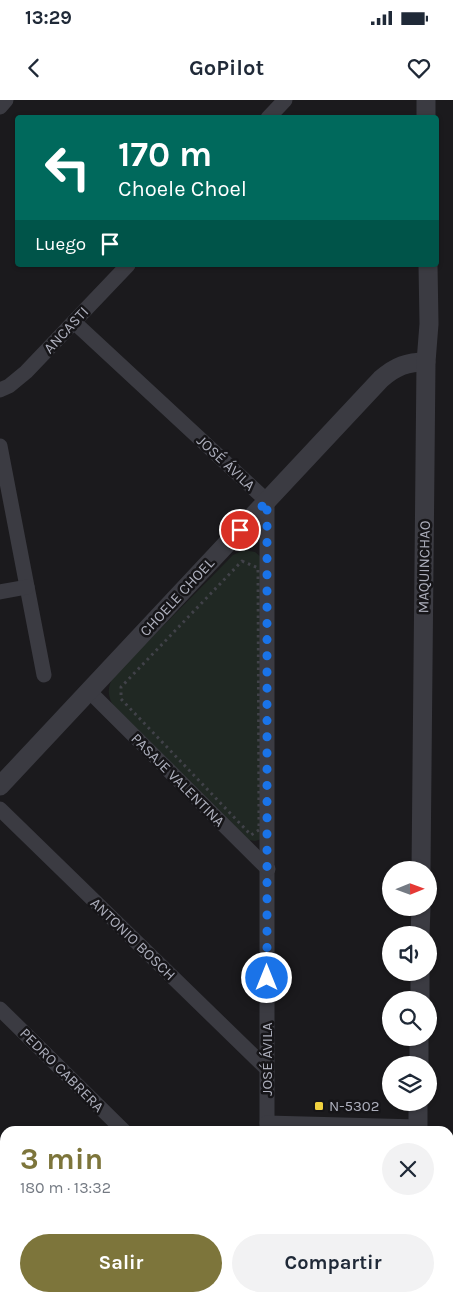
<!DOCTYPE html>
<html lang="es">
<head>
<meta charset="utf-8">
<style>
  :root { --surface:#fff; --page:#f2f2f3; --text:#1f2937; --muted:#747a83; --accent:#7d753b }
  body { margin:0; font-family:Karla,sans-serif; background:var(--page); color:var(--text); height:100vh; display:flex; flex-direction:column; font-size:19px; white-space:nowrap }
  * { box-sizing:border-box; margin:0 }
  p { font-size:16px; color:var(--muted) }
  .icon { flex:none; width:28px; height:28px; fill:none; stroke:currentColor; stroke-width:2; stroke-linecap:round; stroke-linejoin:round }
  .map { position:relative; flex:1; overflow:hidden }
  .sheet { position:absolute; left:0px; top:1026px; width:454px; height:176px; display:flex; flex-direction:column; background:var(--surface); border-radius:15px 15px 0 0; box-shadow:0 1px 4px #0004 }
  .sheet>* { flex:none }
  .banner { position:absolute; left:15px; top:15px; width:424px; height:152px; border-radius:5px; box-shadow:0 1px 4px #0004; background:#00695c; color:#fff; overflow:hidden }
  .needle { width:32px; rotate:89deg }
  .tools { position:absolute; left:382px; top:761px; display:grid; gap:10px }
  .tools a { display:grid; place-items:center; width:55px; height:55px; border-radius:50%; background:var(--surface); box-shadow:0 1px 4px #0004; font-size:25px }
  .pin { position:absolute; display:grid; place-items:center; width:42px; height:42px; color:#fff; margin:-21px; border:2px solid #fff; border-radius:50%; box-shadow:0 1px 5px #0007 }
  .me { position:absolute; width:55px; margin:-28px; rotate:0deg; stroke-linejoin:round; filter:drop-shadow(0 0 4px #0008) }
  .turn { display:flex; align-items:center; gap:18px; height:105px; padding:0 20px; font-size:22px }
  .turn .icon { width:65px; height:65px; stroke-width:2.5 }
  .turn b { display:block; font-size:35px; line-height:42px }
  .then { display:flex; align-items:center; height:48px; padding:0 20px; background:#0003; gap:10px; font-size:19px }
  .round { display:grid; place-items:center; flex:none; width:52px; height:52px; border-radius:26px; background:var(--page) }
  .headline { display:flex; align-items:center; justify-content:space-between; height:85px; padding:0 20px }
  h1 { font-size:30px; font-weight:700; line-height:38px; color:var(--accent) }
  .action { display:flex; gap:10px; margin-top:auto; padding:10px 20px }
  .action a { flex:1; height:58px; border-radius:30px; background:var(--accent); color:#fff; font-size:20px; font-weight:700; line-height:58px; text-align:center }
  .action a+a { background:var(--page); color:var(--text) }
  .status { display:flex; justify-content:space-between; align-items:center; height:35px; padding:0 25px; background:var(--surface); direction:ltr }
  .status svg { height:14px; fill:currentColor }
  header { display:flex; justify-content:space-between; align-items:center; height:65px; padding:0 20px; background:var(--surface); font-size:22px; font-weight:700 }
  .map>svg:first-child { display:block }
  .built { fill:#27262a }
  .green { fill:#202823 }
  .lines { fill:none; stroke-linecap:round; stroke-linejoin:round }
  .path { stroke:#414249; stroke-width:3; stroke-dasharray:2.5 4; stroke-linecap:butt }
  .minor { stroke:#3b3b42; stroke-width:15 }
  .tertiary { stroke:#3b3b42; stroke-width:19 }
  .route { stroke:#1a73e8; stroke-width:9; stroke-dasharray:0 16.2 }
  .poi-dot { fill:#f0d13f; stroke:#161518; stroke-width:2 }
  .labels { text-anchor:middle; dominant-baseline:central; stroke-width:5; stroke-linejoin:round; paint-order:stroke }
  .street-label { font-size:15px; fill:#adafbc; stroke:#161518 }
  .poi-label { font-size:15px; fill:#adafbc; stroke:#161518; text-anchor:start }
</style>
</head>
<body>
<div class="status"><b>13:29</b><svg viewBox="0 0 49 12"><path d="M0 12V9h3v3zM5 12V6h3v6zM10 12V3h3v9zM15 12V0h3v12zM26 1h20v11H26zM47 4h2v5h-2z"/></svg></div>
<header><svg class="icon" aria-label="back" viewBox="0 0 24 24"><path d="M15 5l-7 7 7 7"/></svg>GoPilot<svg class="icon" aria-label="heart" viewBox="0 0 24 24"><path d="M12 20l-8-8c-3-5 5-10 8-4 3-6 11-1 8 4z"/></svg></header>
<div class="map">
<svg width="453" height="1202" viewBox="0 0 453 1202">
  <rect width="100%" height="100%" fill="#1b1a1d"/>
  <!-- built -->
  <polygon class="built" points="166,1198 251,1198 251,1202 162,1202"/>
  <!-- green -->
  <path class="green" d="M244 450 255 452 262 458V739L255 741 249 740 114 606C107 597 107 586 114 576L233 455Z"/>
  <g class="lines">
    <!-- path -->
    <polygon class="path" points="242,461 258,468 259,730 251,735 121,599 121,587"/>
    <!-- minor -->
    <g class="minor">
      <polyline points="0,7 6,0"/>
      <polyline points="268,18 285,0"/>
      <polyline points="74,222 267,401 267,1031"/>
      <polyline points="0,290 9,286 26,272 128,165"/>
      <polyline points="0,346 44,575"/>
      <polyline points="0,492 27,487"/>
      <polyline points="89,591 268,769"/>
      <polyline points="0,709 267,969"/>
      <polyline points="0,909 124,1031"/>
      <polyline points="267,1023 418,1027"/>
      <polyline points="0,1109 5,1113"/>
      <polyline points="90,1198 95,1202"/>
      <polyline points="122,1202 127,1198"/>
      <polyline points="266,1202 266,1198"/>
    </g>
    <!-- tertiary -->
    <g class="tertiary">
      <polyline points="426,0 426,18"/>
      <path d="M0 686 381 279C396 266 407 262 426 262"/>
      <polyline points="421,770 426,262 429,224 428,165"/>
      <polyline points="420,835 421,808"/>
      <polyline points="420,900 420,872"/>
      <polyline points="419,965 419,938"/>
      <polyline points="418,1031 418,1002"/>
      <polyline points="416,1202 416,1198"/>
    </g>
  </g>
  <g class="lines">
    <!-- route -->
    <polyline class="route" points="240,430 267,401 267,878"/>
  </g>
  <!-- markers -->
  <rect class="poi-dot" x="314" y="1001" width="10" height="10" rx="2.5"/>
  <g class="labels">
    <!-- street labels -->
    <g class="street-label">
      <text transform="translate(66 230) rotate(-47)">ANCASTI</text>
      <text transform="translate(226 363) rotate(43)">JOSÉ ÁVILA</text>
      <text transform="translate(424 467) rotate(-89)">MAQUINCHAO</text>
      <text transform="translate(177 497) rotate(-47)">CHOELE CHOEL</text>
      <text transform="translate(178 680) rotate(45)">PASAJE VALENTINA</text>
      <text transform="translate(133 839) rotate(44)">ANTONIO BOSCH</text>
      <text transform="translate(267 959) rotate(-90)">JOSÉ ÁVILA</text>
      <text transform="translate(62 970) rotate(45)">PEDRO CABRERA</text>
    </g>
    <!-- poi labels -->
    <g class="poi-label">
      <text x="329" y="1006">N-5302</text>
    </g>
  </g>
</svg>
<div class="tools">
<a><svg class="needle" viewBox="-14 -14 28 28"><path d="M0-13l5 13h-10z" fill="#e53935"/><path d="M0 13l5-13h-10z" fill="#747a83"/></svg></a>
<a><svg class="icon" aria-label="sound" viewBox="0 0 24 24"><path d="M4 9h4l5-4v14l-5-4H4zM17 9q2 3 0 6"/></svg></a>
<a><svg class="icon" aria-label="search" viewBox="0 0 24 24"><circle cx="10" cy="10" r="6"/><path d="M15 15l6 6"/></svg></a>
<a><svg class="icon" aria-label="layers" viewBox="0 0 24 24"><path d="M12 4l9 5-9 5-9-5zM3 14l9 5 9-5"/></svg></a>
</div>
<div class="pin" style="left:240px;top:430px;background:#d93025"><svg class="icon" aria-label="arrive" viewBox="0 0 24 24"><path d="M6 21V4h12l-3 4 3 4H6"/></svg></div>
<svg class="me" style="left:267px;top:878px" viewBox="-20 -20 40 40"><circle r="17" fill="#1a73e8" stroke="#fff" stroke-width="3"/><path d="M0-11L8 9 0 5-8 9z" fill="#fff"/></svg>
<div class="banner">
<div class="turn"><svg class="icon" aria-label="left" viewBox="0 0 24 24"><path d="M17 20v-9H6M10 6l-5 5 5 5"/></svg><div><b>170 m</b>Choele Choel</div></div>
<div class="then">Luego<svg class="icon" aria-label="arrive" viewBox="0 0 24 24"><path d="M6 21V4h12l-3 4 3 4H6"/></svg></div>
</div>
<section class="sheet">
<div class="headline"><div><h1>3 min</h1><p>180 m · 13:32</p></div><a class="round"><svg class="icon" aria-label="close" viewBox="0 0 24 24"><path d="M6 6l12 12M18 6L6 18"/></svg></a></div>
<div class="action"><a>Salir</a><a>Compartir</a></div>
</section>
</div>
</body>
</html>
